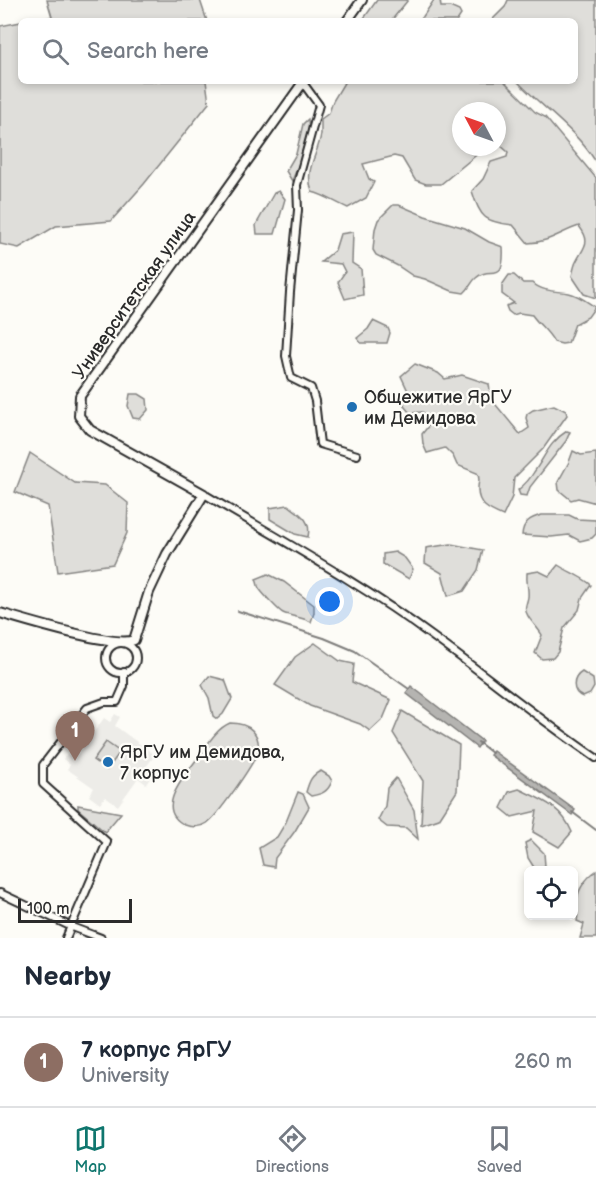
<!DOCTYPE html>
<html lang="en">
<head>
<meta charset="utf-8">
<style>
  body { margin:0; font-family:"Balsamiq Sans",sans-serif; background:#f6f6f7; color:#1f2937 }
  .controls { position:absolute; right:18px; bottom:18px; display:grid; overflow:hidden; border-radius:9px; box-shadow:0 3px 9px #0003 }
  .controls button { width:54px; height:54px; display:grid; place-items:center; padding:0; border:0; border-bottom:2px solid #e0e1e3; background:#fff; color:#1f2937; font:30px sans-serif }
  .compass { position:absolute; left:452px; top:102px; width:54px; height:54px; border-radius:50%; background:#fff; box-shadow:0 3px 9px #0003; rotate:311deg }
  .scale { position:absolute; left:18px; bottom:15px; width:114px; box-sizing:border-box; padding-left:6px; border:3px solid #2b2b2b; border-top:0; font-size:16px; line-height:21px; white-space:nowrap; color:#2b2b2b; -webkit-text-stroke:4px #fdfcf7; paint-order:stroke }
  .you { position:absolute; left:330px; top:602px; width:21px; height:21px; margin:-15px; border:4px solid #fff; border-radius:50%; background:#1a73e8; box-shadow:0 0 0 9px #1a73e833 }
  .badge { display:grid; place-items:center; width:39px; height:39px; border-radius:50%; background:#0f766e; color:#fff; font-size:20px; font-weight:700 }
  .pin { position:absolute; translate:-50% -50px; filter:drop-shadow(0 2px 3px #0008) }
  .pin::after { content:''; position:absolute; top:32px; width:21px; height:18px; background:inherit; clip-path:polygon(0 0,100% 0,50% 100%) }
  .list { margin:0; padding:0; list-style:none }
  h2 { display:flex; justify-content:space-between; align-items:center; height:78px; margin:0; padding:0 24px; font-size:26px }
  h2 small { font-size:20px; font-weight:400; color:#747a83 }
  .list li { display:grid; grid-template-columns:39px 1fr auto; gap:18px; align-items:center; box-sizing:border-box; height:90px; padding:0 24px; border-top:2px solid #e0e1e3 }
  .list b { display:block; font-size:22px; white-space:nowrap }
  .list p { margin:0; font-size:20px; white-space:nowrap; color:#747a83 }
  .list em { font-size:20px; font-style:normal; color:#747a83 }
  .icon { flex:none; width:33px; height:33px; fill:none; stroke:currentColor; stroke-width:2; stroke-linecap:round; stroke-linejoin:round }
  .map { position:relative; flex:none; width:596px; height:938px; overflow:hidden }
  .search { position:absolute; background:#fff; box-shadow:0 3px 9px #0003; left:18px; right:18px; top:18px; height:66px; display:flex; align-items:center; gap:15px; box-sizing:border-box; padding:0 21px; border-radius:9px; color:#747a83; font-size:22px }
  .sheet { height:168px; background:#fff }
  nav { display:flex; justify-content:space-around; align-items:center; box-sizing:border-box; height:84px; border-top:2px solid #e0e1e3; background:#fff; font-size:16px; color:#747a83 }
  nav a { display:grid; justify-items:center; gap:3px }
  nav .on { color:#0f766e }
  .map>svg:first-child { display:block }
</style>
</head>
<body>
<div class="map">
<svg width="596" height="938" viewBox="0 0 596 938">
  <rect width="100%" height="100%" fill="#fdfcf7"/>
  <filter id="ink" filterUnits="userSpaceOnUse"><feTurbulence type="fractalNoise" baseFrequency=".0167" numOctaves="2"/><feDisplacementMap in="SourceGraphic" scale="12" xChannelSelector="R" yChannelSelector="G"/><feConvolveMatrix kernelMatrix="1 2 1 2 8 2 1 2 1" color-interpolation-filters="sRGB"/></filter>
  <g filter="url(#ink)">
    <polygon fill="#edece8" points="115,714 120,717 115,726 155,755 146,767 154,773 146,784 138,778 118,806 105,797 100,804 89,796 94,788 67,769 70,765 63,759 67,754 75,759 104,718 110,722"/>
    <g fill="#dfdeda" stroke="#858482" stroke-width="1.5">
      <polygon points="47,0 200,0 207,21 27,21 52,17"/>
      <polygon points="377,0 408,0 391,21 362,21"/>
      <polygon points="434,0 440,0 441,7 450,7 459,11 461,15 457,21 420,21"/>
      <path d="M 508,0 L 596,0 L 596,162 C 576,130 543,108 517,81 L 575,81 L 575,21 L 491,21 L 505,7 Z"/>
      <polygon points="21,22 21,81 206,81 209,103 144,184 111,221 56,226 19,248 0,244 0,26"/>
      <path d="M 345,81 L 504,81 L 535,112 L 545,117 L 596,178 L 596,298 L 584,294 L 572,276 C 573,272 574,266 576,262 C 584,246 592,243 579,226 C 561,232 547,243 528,243 L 513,225 C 485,222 480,218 472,191 L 483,179 L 491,162 L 507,157 L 508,152 L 500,145 L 497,145 L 497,111 L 461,111 L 461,147 L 486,147 L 441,184 L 426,184 L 415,180 L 402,158 L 394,156 L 363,164 L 369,179 L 374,182 L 366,198 L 348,208 C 336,203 325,195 312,192 C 304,168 318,156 321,134 C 321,129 321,123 321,119 L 329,113 L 333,101 Z"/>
      <path d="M 308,119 C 311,138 299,163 292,181 L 286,171 L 296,154 L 303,124 Z"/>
      <polygon points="279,191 285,199 275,234 257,234 256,225 274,193"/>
      <path d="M 393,205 L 399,205 L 425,216 L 465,228 L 489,242 L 503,247 C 505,287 490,264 476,278 C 471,282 470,288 464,293 L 452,291 L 425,279 L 413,276 L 398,266 L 376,255 L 373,250 L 375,229 L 378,220 Z"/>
      <polygon points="353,232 352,263 361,269 363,295 345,299 338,282 345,272 341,264 321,262 335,250 340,234"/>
      <path d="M 509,275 L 514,275 L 523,283 L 533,283 C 542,292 558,291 569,293 C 579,295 587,302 595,307 L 588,317 L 575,324 L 568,343 L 562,344 L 554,342 C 548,331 539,325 532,315 L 519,313 L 513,315 L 508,311 L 506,306 L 514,303 L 502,294 L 502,285 Z"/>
      <polygon points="373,321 388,328 390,333 387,343 361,343 357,338 368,329"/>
      <path d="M 415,364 L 438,373 L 445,379 L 462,375 L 489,384 L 491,399 L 520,434 L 529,428 L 526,418 L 527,414 L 533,410 L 554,405 L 566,411 L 567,415 L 543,449 L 514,478 L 512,497 L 503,516 C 489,510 477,505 478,488 C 478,481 481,479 477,473 L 457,465 L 453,456 L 445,448 L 427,453 L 423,444 L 422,434 L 430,424 L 431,417 L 422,412 L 410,413 L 404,406 L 405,395 L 408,391 L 401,376 Z"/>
      <polygon points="130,394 139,394 147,399 148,410 140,419 133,418 128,406"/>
      <path d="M 567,431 L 570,432 L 566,441 L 530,487 L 527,496 L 520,495 L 518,490 C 524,485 530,479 534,472 C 545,457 549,442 567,431 Z"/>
      <polygon points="573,451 581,455 596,453 596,503 578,498 571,500 559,490 558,482 569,462"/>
      <polygon points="30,453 75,483 105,485 128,503 127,533 113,564 58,572 48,506 15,492"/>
      <path d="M 288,505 C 300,514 312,520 308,537 L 295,534 L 270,519 L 270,508 Z"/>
      <path d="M 542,515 L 569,515 L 577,519 L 596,520 L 596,534 L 592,538 L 580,541 L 569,535 L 551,537 L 522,535 C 523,522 530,518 542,515 Z"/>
      <polygon points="451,544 483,550 478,570 464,591 448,596 442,573 425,563 426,548"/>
      <polygon points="395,552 405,558 413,569 409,579 383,564 383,554"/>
      <path d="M 558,565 C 567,571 586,579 591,585 L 582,598 L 579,610 L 564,628 L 558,652 L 553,658 L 542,659 L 535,653 L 542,635 C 538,628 532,623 528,616 C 523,608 527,604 528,597 C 529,589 526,583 527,573 L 539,571 L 549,576 Z"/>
      <path d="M 268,574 L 284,582 L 314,605 L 314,613 L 311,622 C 302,617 292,617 283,613 C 280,612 260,591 259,588 C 258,588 257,580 256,579 Z"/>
      <polygon points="315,643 340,661 354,664 352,682 391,700 383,719 370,731 360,724 310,706 275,685 295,657"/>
      <path d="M 582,672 L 593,679 L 594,687 L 590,694 L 583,697 C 571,692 572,678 582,672 Z"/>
      <polygon points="209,676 225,680 232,699 223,714 217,719 213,716 209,698 202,685"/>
      <polygon points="402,711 459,745 457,791 439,819 421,825 423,781 393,733"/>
      <path d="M 230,723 C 249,723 261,733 258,752 C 252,766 218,816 207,823 C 201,827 192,828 185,825 C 152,809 187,774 199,756 C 208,744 216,729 230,723 Z"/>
      <polygon points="106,742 120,752 107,770 93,760"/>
      <path d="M 321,771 L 329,776 L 332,781 C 328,792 322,794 311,796 L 306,792 C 309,782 311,775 321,771 Z"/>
      <polygon points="396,778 414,810 418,839 406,828 387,827 378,820 385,806 387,788"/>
      <path d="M 519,789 C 542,800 561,806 572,832 L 559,847 L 533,832 L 537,811 L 512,817 L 501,808 L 509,792 Z"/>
      <polygon points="298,792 303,794 309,807 295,831 275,858 274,867 263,865 259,848 277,837 286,822"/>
      <polygon points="78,805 121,813 105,832 78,809"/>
      <polygon points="531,840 544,853 545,866 535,869 528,858 525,843"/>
      <path d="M 596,871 L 596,938 L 580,938 L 584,924 L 577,921 C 579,914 576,908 577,900 C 578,889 587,877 596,871 Z"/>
    </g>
    <g fill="#b5b4b1" stroke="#7e7d7b" stroke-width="1.5">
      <polygon points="411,686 482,741 477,748 406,693"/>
      <polygon points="493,751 575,810 572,815 490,755"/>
    </g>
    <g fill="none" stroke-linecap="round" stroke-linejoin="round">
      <g stroke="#7e7d7b" stroke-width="2">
        <polyline points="238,611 324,638 355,651 409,689"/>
        <polyline points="478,742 492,753"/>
        <polyline points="572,812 596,830"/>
      </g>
      <g stroke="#2b2b2b" stroke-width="10">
        <g id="minor">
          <polyline points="303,83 319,105 297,185 298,210 290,292 286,356 291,378 311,388 315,401 320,444 357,455"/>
          <path d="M 204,494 C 281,540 360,583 432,636 C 487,676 540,720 596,758"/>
          <circle cx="121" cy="658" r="15"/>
          <polyline points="0,893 72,927 101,938"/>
          <polyline points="66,938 107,842 43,784 43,765 87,708 104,702 117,702 124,686 124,672"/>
        </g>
      </g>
      <g stroke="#2b2b2b" stroke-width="12">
        <g id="tertiary">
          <polyline points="347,21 362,0"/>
          <path d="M 0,613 C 24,620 115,648 134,640 L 149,592 L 167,554 L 204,494 L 90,430 L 79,416 L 80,396 L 304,81"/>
        </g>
      </g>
      <use href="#minor" stroke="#fdfcf7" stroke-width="6"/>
      <use href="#tertiary" stroke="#fdfcf7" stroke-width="8"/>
    </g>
  </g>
  <g fill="#1f6fb2" stroke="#fdfcf7" stroke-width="2">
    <circle cx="352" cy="407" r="6"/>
    <circle cx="108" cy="762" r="6"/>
  </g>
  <g text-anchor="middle" stroke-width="4.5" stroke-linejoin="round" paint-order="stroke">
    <g font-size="18" fill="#2b2b2b" stroke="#fdfcf7">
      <text transform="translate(134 295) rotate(-55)" y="6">Университетская улица</text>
    </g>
    <g font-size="18" fill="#2b2b2b" stroke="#fdfcf7" text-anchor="start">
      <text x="364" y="403">Общежитие ЯрГУ<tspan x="364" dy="21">им Демидова</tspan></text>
      <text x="120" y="758">ЯрГУ им Демидова,<tspan x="120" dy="21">7 корпус</tspan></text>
    </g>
  </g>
</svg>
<div class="controls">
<button><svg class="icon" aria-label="locate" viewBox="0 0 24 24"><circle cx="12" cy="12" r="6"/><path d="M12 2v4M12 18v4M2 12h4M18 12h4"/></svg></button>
</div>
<svg class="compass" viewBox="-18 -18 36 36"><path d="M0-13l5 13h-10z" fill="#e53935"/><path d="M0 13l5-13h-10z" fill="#747a83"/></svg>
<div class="scale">100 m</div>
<div class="you"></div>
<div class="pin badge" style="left:75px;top:761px;background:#8d6e63">1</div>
<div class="search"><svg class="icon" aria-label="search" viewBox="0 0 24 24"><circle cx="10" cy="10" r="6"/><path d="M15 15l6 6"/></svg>Search here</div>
</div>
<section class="sheet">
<h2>Nearby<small></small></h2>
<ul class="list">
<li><span class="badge" style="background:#8d6e63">1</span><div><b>7 корпус ЯрГУ</b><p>University</p></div><em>260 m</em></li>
</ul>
</section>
<nav>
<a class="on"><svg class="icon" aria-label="map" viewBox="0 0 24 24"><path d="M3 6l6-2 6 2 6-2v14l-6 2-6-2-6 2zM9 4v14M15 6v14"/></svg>Map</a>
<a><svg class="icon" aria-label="directions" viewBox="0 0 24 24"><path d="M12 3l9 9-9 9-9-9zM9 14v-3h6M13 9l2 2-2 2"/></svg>Directions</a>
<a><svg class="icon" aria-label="saved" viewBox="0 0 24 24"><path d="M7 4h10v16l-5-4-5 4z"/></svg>Saved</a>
</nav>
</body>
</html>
